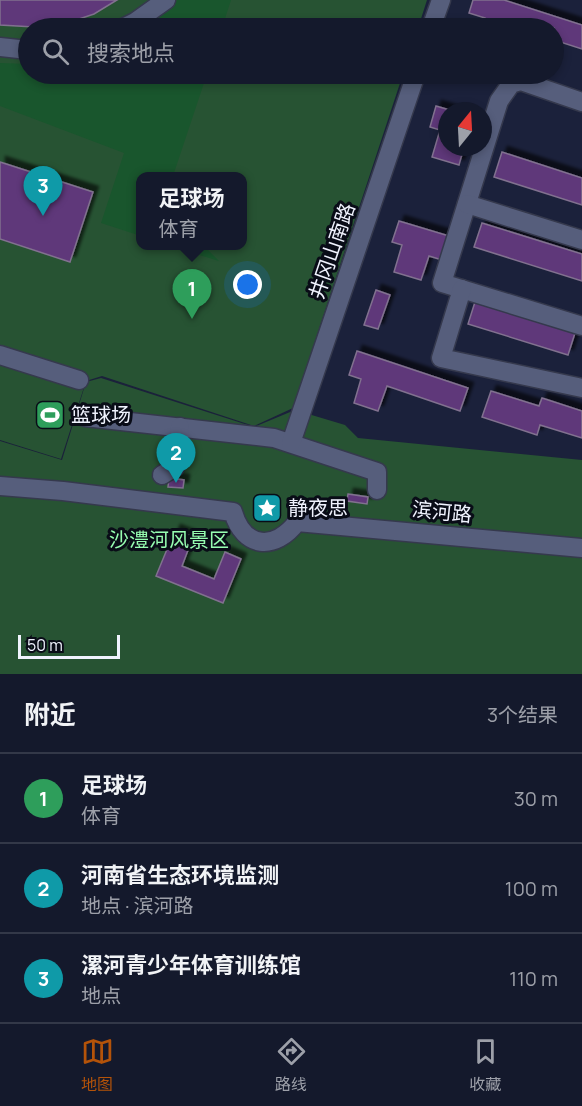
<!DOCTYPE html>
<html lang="zh">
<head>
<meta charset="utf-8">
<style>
  body { margin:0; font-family:Manrope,"Noto Sans SC",sans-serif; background:#212638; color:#f1f3f6 }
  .compass { position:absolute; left:438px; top:102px; width:54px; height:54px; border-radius:50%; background:#14192c; box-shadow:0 3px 9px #0003; rotate:18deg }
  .scale { position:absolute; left:18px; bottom:15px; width:102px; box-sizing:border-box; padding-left:6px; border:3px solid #f0f3fe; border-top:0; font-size:16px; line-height:21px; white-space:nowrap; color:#f0f3fe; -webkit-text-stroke:4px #090c17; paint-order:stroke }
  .you { position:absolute; left:248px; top:285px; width:21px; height:21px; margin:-15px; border:4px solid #fff; border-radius:50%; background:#1a73e8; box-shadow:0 0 0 9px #1a73e833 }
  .badge { display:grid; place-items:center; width:39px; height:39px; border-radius:50%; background:#b45309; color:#fff; font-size:20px; font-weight:700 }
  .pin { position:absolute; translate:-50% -50px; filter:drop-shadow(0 2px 3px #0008) }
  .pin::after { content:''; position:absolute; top:32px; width:21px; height:18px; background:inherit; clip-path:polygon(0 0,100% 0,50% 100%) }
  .popup { position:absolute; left:136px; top:172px; width:111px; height:78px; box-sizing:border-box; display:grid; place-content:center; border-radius:12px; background:#14192c; filter:drop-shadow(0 2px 4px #0005); font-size:20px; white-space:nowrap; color:#9da0a9 }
  .popup b { font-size:22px; color:#f1f3f6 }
  .popup::after { content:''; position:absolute; left:50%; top:100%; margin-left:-12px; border:12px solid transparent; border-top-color:#14192c }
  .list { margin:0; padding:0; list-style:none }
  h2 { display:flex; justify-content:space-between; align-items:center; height:78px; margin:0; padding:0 24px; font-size:26px }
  h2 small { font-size:20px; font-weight:400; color:#9da0a9 }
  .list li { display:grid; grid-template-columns:39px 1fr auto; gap:18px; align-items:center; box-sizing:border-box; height:90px; padding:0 24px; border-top:2px solid #333848 }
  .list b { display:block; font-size:22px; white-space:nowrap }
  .list p { margin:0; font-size:20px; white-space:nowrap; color:#9da0a9 }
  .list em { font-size:20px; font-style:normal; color:#9da0a9 }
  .icon { flex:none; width:33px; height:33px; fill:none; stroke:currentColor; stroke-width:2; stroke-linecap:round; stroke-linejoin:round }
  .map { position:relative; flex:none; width:582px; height:674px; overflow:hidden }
  .search { position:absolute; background:#14192c; box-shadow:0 3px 9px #0003; left:18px; right:18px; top:18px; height:66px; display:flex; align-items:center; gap:15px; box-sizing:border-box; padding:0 21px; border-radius:33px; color:#9da0a9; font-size:22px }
  .sheet { height:348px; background:#14192c }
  nav { display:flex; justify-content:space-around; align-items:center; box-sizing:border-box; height:84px; border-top:2px solid #333848; background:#14192c; font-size:16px; color:#9da0a9 }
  nav a { display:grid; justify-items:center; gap:3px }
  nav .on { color:#b45309 }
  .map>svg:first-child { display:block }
</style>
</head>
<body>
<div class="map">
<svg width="582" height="674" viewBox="0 0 582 674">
  <defs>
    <filter id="shadow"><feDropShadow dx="5.5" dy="-5.5" stdDeviation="1.5" flood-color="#0009"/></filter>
  </defs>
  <rect width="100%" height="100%" fill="#1b213b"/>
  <g fill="#275333" fill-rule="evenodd">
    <path d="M 0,0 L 427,0 L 418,28 L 28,28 L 28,74 L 403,74 L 293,408 L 254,426 L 102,376 L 86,381 L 61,459 L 0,440 ZM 141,176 L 243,176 L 243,246 L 141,246 Z"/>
    <polygon points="101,378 254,427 295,410 345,425 358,438 582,460 582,674 0,674 0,441 62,460 86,382"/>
  </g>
  <g fill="#19562d">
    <polygon points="177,0 231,0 222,28 141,28 150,24"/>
    <polygon points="0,63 28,64 28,74 207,74 173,176 141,176 141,236 101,223 124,153 0,106"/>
    <polygon points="170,246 204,246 219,261"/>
  </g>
  <g fill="#5f377a" stroke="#81718f" stroke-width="1.5" filter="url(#shadow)">
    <polygon points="0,0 117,0 94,14 52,28 0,25"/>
    <polygon points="473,0 504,0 582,25 582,49 554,40 554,28 519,28 503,23 501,28 481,28 485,18 469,13"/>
    <polygon points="436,106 453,111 447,111 447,147 464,147 459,165 432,157 440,130 430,127"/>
    <polygon points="502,152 582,178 582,205 494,177"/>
    <polygon points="0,162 93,192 70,262 0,239"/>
    <polygon points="399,221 449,236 442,260 429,256 421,280 394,272 402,245 392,242"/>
    <polygon points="482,223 582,254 582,281 474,247"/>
    <polygon points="376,290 390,295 378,329 364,325"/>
    <polygon points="475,302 575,333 568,355 468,324"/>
    <polygon points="357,351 468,388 460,411 387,386 378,411 354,403 361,379 349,375"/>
    <polygon points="491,391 539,406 542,398 582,411 582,438 540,425 537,435 482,417"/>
    <polygon points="169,478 184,480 183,488 168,487"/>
    <polygon points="348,494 368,497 367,504 347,501"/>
    <polygon points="175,530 193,537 182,566 214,579 225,552 241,559 223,603 156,576"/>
  </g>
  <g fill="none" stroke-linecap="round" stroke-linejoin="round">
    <g stroke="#35394d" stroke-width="21">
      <g id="minor">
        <polyline points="123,28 135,22 166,0"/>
        <polyline points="431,28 441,0"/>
        <polyline points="0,47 28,50"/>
        <polyline points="582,102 521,81 511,84 499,101 442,283 582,326"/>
        <polyline points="467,204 582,240"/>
        <polyline points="462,289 441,358 582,388"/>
        <polyline points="0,355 79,380"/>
        <polyline points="85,417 274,438 377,472 377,490"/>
        <polyline points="291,443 416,74"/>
        <polyline points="162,475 175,467 180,427"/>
        <path d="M 0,486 L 63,491 L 233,512 C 244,549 275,551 297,522 L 582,548"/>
      </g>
    </g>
    <use href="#minor" stroke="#565e7c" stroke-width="18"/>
  </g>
  <defs>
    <g id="stadium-square" transform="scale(1.5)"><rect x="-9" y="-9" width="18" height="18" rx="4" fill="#2e9e5b" stroke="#090c17"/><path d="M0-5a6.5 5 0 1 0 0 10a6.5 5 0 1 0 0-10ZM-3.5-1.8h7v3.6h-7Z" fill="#fff"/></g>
    <g id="sight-square" transform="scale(1.5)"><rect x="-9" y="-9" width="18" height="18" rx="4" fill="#0f9aa8" stroke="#090c17"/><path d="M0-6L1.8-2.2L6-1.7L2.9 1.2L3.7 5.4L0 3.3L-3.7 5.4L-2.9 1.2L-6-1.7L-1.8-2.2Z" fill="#fff"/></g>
  </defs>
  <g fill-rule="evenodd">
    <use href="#stadium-square" x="50" y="415"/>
    <use href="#sight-square" x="267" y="508"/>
  </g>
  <g text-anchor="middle" stroke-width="6" stroke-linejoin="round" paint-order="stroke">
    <g font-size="20" fill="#f0f3fe" stroke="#090c17">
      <text transform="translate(332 251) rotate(-71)" y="7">井冈山南路</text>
      <text transform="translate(442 512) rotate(6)" y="7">滨河路</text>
    </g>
    <g font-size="20" fill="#f0f3fe" stroke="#090c17" text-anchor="start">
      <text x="71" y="422">篮球场</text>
      <text x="288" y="515">静夜思</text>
    </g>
    <g font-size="20" fill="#97feb1" stroke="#090c17">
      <text x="169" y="547">沙澧河风景区</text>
    </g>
  </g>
</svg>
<svg class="compass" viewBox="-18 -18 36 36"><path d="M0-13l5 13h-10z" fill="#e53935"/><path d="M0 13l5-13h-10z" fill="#9da0a9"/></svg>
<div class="scale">50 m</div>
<div class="you"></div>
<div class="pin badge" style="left:192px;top:319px;background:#2e9e5b">1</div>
<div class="popup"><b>足球场</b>体育</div>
<div class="pin badge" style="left:176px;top:483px;background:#0f9aa8">2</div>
<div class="pin badge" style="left:43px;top:216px;background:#0f9aa8">3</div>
<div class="search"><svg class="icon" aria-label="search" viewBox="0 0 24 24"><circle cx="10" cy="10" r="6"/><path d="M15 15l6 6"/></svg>搜索地点</div>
</div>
<section class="sheet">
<h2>附近<small>3个结果</small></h2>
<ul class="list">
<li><span class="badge" style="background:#2e9e5b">1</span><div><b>足球场</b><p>体育</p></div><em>30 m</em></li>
<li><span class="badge" style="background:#0f9aa8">2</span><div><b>河南省生态环境监测</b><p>地点 · 滨河路</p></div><em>100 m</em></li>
<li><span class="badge" style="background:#0f9aa8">3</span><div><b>漯河青少年体育训练馆</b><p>地点</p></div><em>110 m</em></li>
</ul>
</section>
<nav>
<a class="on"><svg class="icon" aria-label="map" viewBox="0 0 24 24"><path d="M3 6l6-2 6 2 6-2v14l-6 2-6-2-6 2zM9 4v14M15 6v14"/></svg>地图</a>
<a><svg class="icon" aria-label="directions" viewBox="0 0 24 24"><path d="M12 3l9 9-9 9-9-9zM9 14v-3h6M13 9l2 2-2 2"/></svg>路线</a>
<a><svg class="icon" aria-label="saved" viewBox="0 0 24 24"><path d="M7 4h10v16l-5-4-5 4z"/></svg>收藏</a>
</nav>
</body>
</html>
